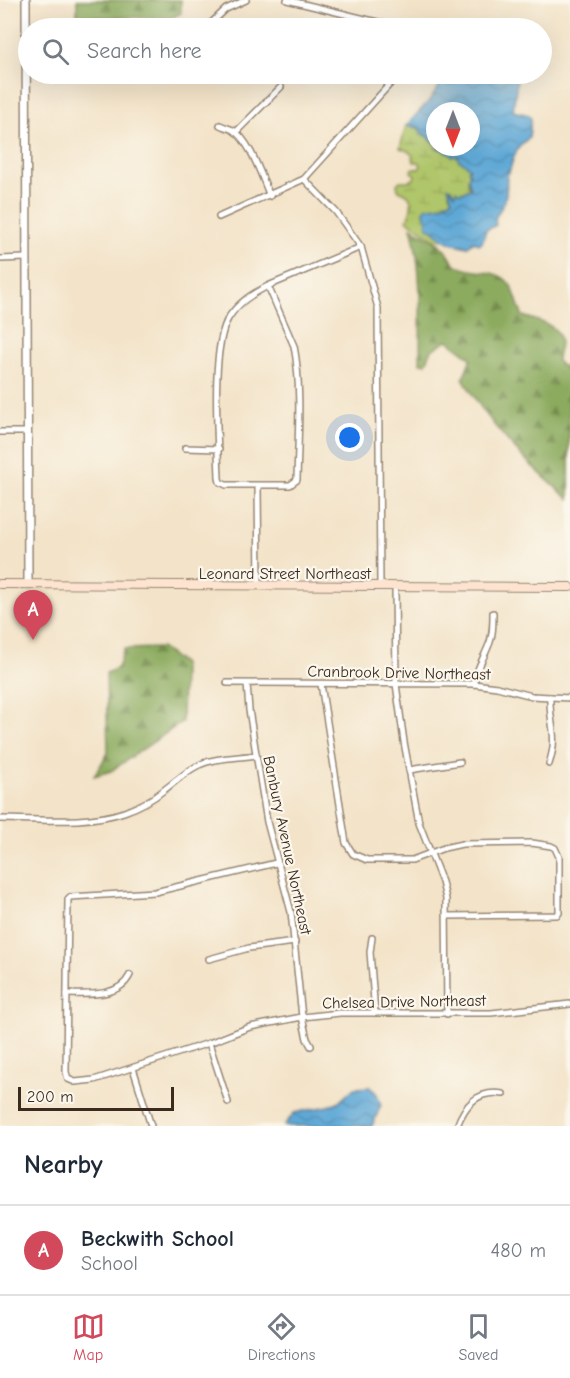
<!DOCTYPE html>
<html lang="en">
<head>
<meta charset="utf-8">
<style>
  body { margin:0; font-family:"Comic Neue",sans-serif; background:#f6f6f7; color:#1f2937 }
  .compass { position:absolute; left:426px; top:102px; width:54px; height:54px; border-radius:50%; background:#fff; box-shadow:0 6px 24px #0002; rotate:180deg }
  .scale { position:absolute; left:18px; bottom:15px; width:156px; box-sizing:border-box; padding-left:6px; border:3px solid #3b2a1e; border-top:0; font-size:16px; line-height:21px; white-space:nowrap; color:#3b2a1e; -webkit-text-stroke:4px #fbf7ec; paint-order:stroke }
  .you { position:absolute; left:350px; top:438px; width:21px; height:21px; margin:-15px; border:4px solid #fff; border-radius:50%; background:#1a73e8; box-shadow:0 0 0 9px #1a73e833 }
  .badge { display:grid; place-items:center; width:39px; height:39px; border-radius:50%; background:#d1495b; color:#fff; font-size:20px; font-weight:700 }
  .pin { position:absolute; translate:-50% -50px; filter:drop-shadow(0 2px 3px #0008) }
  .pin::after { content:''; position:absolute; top:32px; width:21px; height:18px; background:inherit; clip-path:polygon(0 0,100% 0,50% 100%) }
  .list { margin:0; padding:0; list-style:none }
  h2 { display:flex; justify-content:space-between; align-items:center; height:78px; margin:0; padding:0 24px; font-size:26px }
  h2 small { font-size:20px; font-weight:400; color:#747a83 }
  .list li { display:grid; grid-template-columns:39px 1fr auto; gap:18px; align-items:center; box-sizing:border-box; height:90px; padding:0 24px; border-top:2px solid #e0e1e3 }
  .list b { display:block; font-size:22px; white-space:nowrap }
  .list p { margin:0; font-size:20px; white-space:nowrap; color:#747a83 }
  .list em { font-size:20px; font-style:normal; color:#747a83 }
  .icon { flex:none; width:33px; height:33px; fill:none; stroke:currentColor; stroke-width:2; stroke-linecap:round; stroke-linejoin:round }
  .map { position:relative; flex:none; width:570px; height:1126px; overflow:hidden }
  .search { position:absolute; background:#fff; box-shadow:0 6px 24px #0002; left:18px; right:18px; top:18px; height:66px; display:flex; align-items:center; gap:15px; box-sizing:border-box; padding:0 21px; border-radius:33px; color:#747a83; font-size:22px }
  .sheet { height:168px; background:#fff }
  nav { display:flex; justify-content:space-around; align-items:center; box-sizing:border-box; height:84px; border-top:2px solid #e0e1e3; background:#fff; font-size:16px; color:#747a83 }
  nav a { display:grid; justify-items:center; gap:3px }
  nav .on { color:#d1495b }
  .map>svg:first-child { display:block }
</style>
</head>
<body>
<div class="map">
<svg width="570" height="1126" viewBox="0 0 570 1126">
  <defs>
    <pattern id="forest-firs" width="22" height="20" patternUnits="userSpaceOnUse" patternTransform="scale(1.5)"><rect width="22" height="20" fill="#8cab5f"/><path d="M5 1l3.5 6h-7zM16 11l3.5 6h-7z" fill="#748b4e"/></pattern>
    <pattern id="wetland-marsh" width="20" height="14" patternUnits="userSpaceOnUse" patternTransform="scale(1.5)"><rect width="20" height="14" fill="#b0c66b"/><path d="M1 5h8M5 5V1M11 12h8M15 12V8" fill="none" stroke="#98aa5c"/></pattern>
    <pattern id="water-waves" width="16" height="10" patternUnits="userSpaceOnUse" patternTransform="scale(1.5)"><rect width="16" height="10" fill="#5ea8d6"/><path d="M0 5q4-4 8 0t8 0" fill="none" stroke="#4f89ad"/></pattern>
  </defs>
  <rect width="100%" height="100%" fill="#fbf7ec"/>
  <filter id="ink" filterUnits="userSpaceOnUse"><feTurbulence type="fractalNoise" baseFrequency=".0167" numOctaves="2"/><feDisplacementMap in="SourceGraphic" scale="12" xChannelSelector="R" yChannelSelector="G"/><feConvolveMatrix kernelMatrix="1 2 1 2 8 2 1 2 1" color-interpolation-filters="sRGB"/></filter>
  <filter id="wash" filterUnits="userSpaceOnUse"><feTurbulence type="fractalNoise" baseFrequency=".008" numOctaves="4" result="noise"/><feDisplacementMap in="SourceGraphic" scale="24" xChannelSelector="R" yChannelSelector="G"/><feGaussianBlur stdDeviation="1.35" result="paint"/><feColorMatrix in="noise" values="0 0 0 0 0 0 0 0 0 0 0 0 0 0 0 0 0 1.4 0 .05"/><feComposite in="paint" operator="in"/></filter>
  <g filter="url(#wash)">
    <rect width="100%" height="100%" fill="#f3e3c8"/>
    <g fill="url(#forest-firs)" stroke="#646a3e" stroke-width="1.5">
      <polygon points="77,0 181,0 181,13 172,18 77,17"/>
      <path d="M 411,227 C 421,234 434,239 443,247 C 449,252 450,261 457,265 C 473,276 499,266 511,286 C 516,294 518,307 523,316 C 535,321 561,324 560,342 C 560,348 557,354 557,361 L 563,367 L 569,364 L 569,499 C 528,464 488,426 463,378 L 471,358 L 447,340 L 432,350 L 426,363 L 420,363 C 420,318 423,272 411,227 Z"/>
      <polygon points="161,648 183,664 182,722 111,771 94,776 108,753 106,673 118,668 124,649"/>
    </g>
    <path fill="url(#wetland-marsh)" stroke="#767844" stroke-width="1.5" d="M 406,126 L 419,128 L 422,134 L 427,136 L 435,144 L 435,147 L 457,156 L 470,168 L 468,184 L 471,189 L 455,194 L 451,188 L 449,193 L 452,200 L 443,205 L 425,208 L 424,211 L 428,226 L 440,234 L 443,239 L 436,240 L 407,220 C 413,206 415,194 398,190 L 397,184 L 400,181 L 408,181 L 414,179 L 415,175 L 411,172 L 413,168 L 419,169 L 421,165 L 419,162 L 414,162 C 413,153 409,151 400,148 Z"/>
    <g fill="url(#water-waves)" stroke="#4c697a" stroke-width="1.5">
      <path d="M 448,74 L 511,74 L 517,80 L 513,111 L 529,115 L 531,119 L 529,138 C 516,146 513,159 509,173 L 507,173 C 506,183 508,192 504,202 C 501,211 493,215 496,225 L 486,230 L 482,243 L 479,244 L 474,241 L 467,247 C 459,245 450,244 443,239 C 435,233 437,231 427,227 L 427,222 C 426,216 422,214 425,208 L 443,205 L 445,202 L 447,203 L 452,200 L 448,187 L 451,188 L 455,194 L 456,190 L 460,193 L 471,189 L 468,178 L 470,174 L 468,170 L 470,168 L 461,161 L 459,161 L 457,156 L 452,156 L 450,153 L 436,147 L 471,147 L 471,111 L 435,111 L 435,144 L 427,136 L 422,134 L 419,128 L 406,126 L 429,101 Z"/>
      <polygon points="370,1087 377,1094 381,1105 372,1126 284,1126 294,1113 328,1106 340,1101 354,1088"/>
    </g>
  </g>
  <g filter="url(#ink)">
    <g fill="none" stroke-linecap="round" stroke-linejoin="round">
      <g stroke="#978673" stroke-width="8">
        <g id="minor">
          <polyline points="287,0 402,28"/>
          <polyline points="206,28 226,9 246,0"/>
          <path d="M 220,125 C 224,127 229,128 233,130 C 250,140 262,178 270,196"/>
          <polyline points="236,132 281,87"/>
          <polyline points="304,179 336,212 361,247 378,308 380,586"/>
          <polyline points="219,217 304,179 399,74"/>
          <polyline points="0,259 26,258"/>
          <path d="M 268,286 L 294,346 C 302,387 298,438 297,480 L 290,485 L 226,485 L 220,482 L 219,478 C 218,440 210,347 229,317 C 239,302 252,294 268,286 L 361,247"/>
          <polyline points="0,432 26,432"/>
          <polyline points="185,448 219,449"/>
          <polyline points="258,486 259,586"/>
          <polyline points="395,586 396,684 404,742 419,823 442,882 446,899 447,1014"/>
          <polyline points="227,683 474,684 497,687 532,696 570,698"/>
          <polyline points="247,684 249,710 267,822 291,912 302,1017 307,1039 311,1046"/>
          <polyline points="321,684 346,843 353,854 367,860 412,860 444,848 462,844 532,843 551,846 555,848 559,857 559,913 557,915 447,916"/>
          <path d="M 474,684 C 477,667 482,662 488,647 C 493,637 493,624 493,613"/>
          <path d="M 549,764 C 559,734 549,725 550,697"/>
          <polyline points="409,770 460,762"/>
          <path d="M 0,819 C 40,819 85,825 124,812 C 138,807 152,800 164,790 C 175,782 185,772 197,766 C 215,757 236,758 256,755"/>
          <polyline points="276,863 155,892 70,897 68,899 66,1072 68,1079 75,1082 94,1080 209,1043 250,1027 302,1017 340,1013 491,1013 570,1004"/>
          <polyline points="372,938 370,952 375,1013"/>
          <polyline points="209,959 249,948 295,942"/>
          <path d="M 67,994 C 88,994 119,998 130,975"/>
          <polyline points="209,1043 228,1102"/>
          <polyline points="133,1068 151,1126"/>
          <path d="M 457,1126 C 465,1104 478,1090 503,1094"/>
        </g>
      </g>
      <g stroke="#978673" stroke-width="10">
        <polyline id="tertiary" points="26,0 28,584"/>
      </g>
      <g stroke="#978673" stroke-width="10">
        <polyline id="secondary" points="0,584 570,587"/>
      </g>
      <use href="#minor" stroke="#fff" stroke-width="5"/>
      <use href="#tertiary" stroke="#fff" stroke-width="7"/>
      <use href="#secondary" stroke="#fde4d1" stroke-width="8"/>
    </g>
  </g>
  <g text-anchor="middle" stroke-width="4.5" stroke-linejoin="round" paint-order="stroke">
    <g font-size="16" fill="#3b2a1e" stroke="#fbf7ec">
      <text x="285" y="579">Leonard Street Northeast</text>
      <text transform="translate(399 672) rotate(1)" y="6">Cranbrook Drive Northeast</text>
      <text transform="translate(288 845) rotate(78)" y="6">Banbury Avenue Northeast</text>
      <text transform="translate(404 1001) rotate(-1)" y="6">Chelsea Drive Northeast</text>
    </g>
  </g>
</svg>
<svg class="compass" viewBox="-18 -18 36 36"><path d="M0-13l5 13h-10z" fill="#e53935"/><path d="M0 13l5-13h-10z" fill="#747a83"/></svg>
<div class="scale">200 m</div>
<div class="you"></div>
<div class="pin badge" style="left:33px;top:640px">A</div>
<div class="search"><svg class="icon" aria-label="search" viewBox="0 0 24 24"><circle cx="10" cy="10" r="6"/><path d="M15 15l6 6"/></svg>Search here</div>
</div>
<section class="sheet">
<h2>Nearby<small></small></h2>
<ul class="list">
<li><span class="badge">A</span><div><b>Beckwith School</b><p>School</p></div><em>480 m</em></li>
</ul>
</section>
<nav>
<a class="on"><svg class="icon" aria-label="map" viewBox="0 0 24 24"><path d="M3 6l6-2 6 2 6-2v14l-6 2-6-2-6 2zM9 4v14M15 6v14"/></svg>Map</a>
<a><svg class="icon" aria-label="directions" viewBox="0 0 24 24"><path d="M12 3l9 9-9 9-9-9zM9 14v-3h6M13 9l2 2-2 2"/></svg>Directions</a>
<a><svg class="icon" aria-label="saved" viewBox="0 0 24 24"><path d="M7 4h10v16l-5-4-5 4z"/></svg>Saved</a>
</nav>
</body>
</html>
